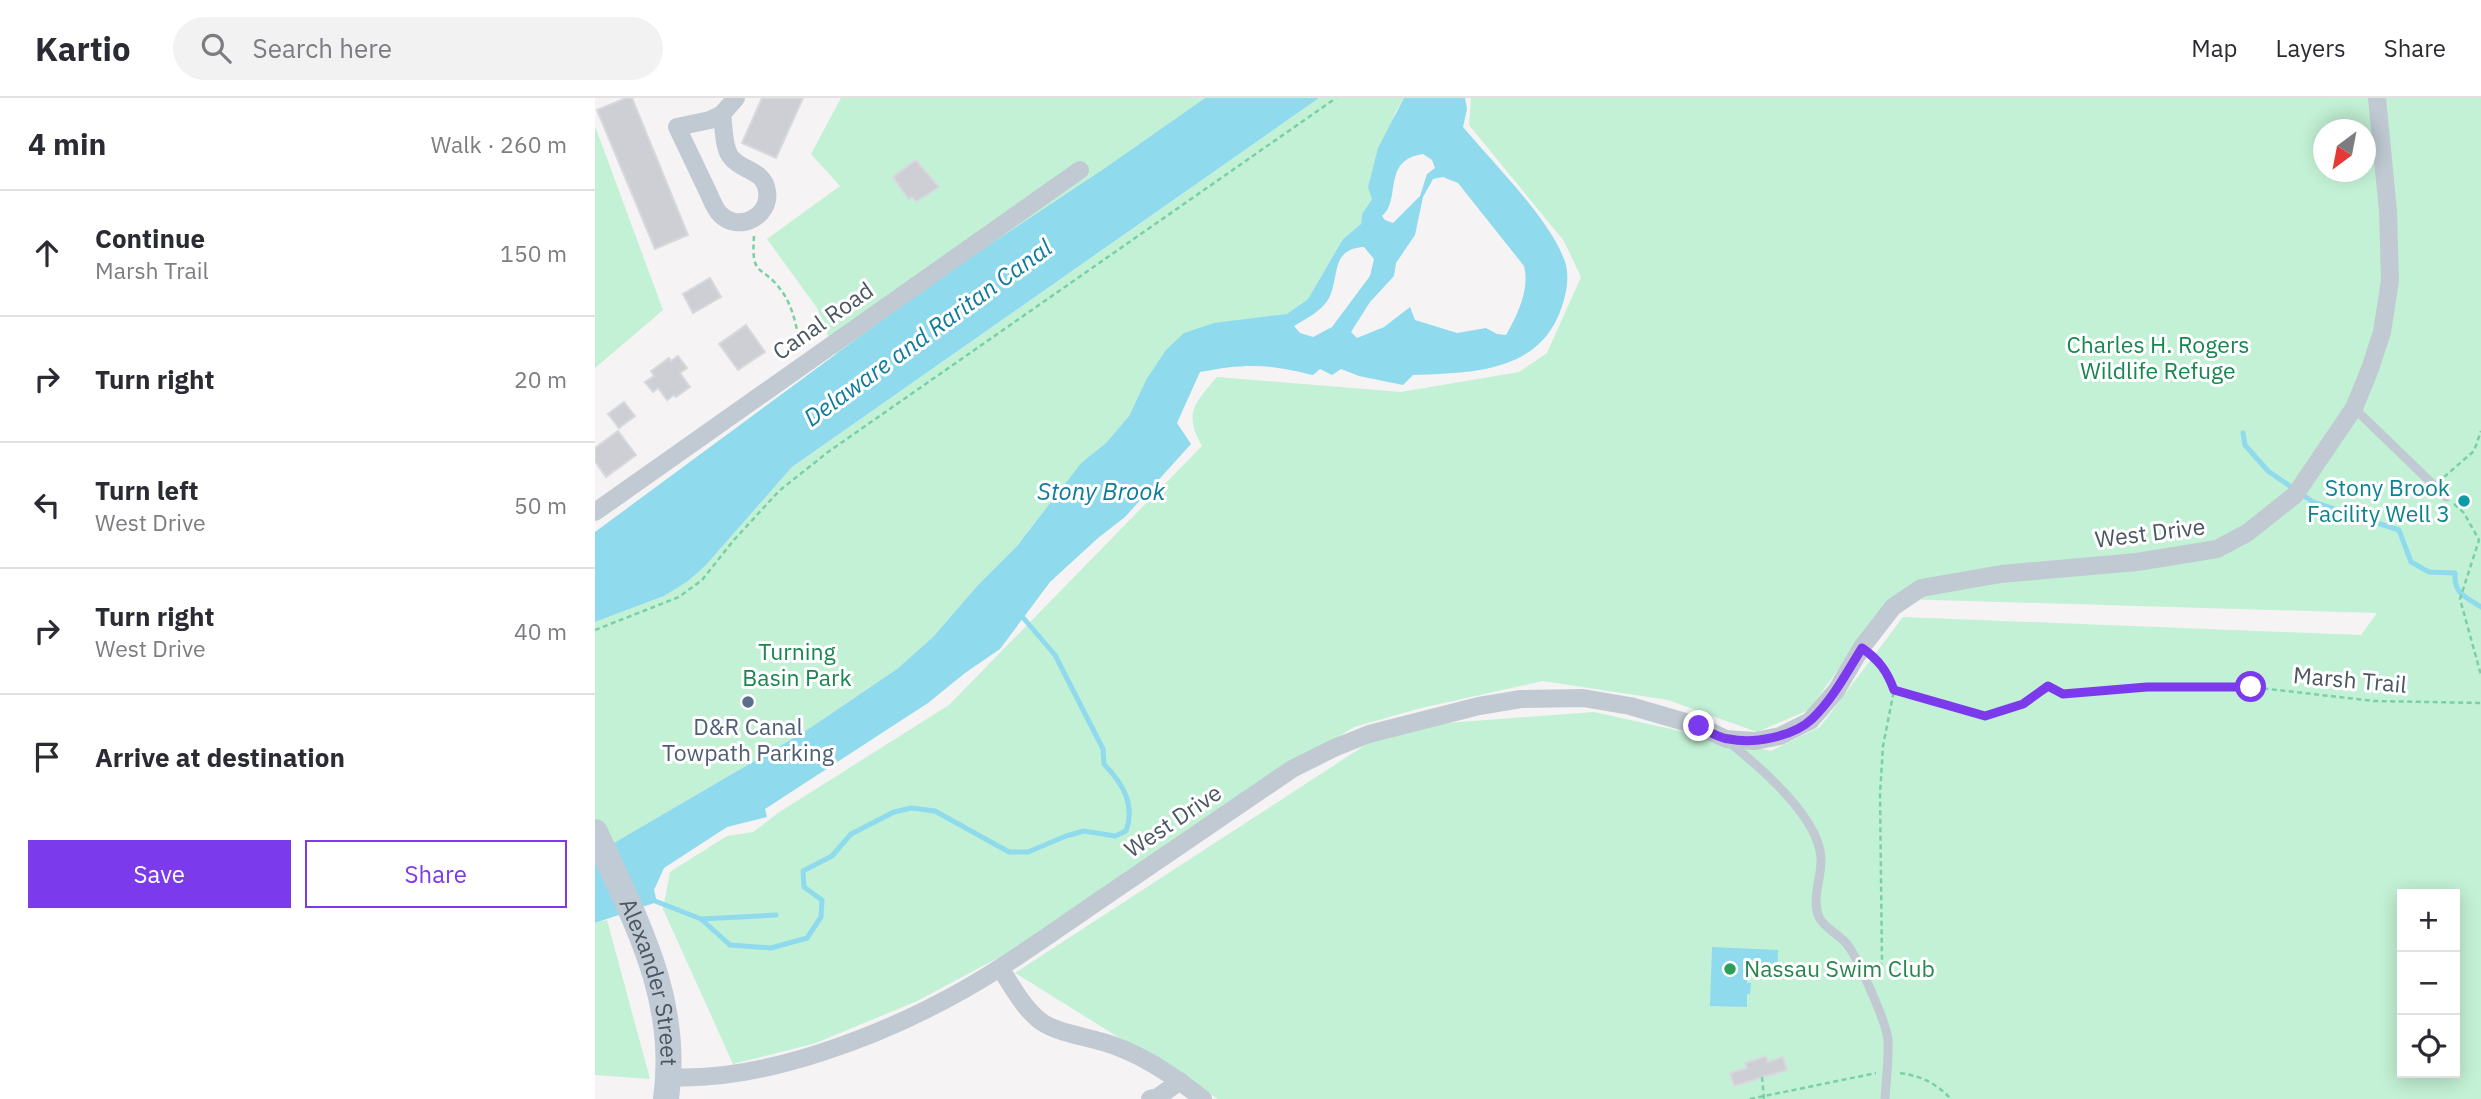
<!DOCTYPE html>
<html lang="en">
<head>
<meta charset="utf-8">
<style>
  body { margin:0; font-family:"IBM Plex Sans",sans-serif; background:#f2f2f3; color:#2b2b33 }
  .controls { position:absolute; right:21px; bottom:21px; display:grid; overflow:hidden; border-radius:0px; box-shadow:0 4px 18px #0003 }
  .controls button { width:63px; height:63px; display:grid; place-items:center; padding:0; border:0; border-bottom:2px solid #e1e1e2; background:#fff; color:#2b2b33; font:35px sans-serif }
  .compass { position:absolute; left:1718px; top:21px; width:63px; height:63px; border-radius:50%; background:#fff; box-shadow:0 4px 18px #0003; rotate:212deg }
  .stop { position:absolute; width:21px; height:21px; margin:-16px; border:5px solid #7c3aed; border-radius:50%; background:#fff }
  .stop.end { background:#7c3aed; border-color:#fff; box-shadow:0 2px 7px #0008 }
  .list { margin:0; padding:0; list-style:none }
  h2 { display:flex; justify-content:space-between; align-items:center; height:91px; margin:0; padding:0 28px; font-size:30px }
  h2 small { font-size:23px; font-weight:400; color:#7c7c81 }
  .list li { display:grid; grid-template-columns:46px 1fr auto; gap:21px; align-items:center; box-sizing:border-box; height:126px; padding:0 28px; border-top:2px solid #e1e1e2 }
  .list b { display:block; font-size:26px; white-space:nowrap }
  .list p { margin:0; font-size:23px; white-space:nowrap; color:#7c7c81 }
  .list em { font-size:23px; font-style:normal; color:#7c7c81 }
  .actions { display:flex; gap:14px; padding:21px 28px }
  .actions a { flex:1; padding:16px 0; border:2px solid #7c3aed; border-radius:0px; text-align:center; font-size:24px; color:#7c3aed }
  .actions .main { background:#7c3aed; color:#fff }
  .icon { flex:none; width:38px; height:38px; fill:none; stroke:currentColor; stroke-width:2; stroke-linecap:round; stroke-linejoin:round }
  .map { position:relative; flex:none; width:1886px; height:1001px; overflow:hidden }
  header { display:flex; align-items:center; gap:42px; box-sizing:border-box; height:98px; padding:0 35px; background:#fff; border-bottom:2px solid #e1e1e2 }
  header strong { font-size:33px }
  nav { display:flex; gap:38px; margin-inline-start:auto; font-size:24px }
  .search { width:490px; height:63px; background:#f2f2f3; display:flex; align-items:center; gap:18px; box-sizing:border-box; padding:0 24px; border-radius:38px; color:#7c7c81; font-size:26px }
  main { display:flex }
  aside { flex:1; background:#fff }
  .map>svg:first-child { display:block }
</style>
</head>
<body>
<header>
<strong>Kartio</strong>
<div class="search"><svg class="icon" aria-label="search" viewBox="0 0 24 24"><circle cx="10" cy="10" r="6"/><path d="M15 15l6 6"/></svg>Search here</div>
<nav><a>Map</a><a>Layers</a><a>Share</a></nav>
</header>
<main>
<aside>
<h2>4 min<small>Walk · 260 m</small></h2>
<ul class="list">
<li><svg class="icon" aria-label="ahead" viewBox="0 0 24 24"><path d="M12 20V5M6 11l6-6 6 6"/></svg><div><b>Continue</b><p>Marsh Trail</p></div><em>150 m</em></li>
<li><svg class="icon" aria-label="right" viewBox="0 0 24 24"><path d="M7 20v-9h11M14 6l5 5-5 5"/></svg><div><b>Turn right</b></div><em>20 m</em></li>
<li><svg class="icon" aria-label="left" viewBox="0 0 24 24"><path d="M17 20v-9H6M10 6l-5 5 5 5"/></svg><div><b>Turn left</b><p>West Drive</p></div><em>50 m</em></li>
<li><svg class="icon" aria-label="right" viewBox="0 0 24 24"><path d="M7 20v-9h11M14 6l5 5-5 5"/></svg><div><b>Turn right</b><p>West Drive</p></div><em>40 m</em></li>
<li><svg class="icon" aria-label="arrive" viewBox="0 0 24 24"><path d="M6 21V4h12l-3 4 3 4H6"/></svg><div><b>Arrive at destination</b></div></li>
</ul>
<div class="actions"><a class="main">Save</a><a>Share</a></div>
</aside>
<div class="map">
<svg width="1886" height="1001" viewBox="0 0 1886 1001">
  <rect width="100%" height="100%" fill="#f5f3f3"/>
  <g fill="#c3f1d5" fill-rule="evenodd">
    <polygon points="246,0 610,0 510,70 344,180 241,257 222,210 172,141 245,88 216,56"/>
    <polygon points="724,0 809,0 800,15 777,101 767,116 766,126 748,141 713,201 692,216 659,222 551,282 534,318 511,345 486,365 422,448 383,487 338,539 302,571 209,634 0,756 0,524 69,498 111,467 197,369"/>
    <path d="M 876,0 L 1886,0 L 1886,1001 L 623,1001 L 420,875 L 798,629 L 999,614 L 1176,653 L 1225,629 L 1308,519 L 1766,537 L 1782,515 L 1305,501 L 1267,538 L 1214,612 L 1162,634 L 1073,602 L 948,583 L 826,610 L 759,629 L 611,721 L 416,853 L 322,903 L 221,945 L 138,966 L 68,811 L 75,774 L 132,738 L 158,734 L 183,715 L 354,607 L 607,348 C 588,315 600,305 622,279 L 806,294 L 924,274 L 952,255 L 986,179 L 969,143 L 874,27 ZM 1728,32 L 1770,32 L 1770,74 L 1728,74 ZM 1807,796 L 1860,796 L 1860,975 L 1807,975 Z"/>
    <polygon points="0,28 68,212 0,270"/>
    <polygon points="12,822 55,981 0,977 0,825"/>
  </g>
  <g fill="#90daee" fill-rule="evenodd">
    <polygon points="610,0 724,0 197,369 111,467 93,483 69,498 0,524 0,434 344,180 510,70"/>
    <path d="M 809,0 L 870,0 L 872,11 L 868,29 C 899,66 952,118 969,161 C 975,175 972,194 967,208 C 946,275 876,275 818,277 L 808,287 L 764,278 L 746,271 L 737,277 L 725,271 L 718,277 C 673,266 651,265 605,274 L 582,325 L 596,346 L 530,419 L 503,440 L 455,484 L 405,551 L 370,575 L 333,605 L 170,711 L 172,719 L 132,729 L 69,770 L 59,792 L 62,804 L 0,825 L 0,756 L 209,634 L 302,571 L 338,539 L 383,487 L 422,448 L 486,365 L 511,345 L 534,318 L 551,282 L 571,252 L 589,235 L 619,225 L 692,216 L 713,201 L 748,141 L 766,126 L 767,116 L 777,101 L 773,89 L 783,50 ZM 828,56 L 837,62 L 840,70 L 832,76 L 825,98 L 798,125 L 790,122 L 787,118 C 807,102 786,62 828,56 ZM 848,79 L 863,85 L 929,168 C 935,191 923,216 911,237 L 902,236 L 891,230 L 862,235 L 820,222 L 815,209 L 789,229 L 762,240 L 756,234 L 775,204 L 799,178 L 801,165 L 820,137 L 828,99 L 838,81 ZM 769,149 L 779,161 L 775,178 L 737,229 L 718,239 L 705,235 L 699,228 C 711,221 728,212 734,200 C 745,178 735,151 769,149 Z"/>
    <polygon points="1117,849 1183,852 1182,882 1162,881 1163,862 1153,862 1152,885 1156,885 1155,896 1152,896 1152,909 1115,908"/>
  </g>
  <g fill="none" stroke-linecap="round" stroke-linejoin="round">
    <g stroke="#90daee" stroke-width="5">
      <path d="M 1648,335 L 1650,347 L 1673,373 L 1718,404 L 1804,432 L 1816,464 L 1834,474 L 1860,475 C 1859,497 1870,498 1886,509"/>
      <path d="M 55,801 L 106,821 L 135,847 L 176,850 L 212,840 L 226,819 L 227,802 L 209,789 L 208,773 L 237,758 L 256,736 L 299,714 L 316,710 L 340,713 L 414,754 L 433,754 L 471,738 L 489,733 L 520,738 L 531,733 C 541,706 527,685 509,666 L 508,651 L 460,557 L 425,516"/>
      <polyline points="106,821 181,817"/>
    </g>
  </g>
  <g fill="#cdcfd5" stroke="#d7d9de" stroke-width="2">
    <polygon points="31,0 37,0 93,137 60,151 2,12"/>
    <polygon points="167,0 208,0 181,60 147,45"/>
    <polygon points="321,62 344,89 321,104 317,99 314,102 298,79"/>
    <polygon points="115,180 126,199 98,215 88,196"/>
    <polygon points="151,227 170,254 143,272 124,246"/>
    <polygon points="83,258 92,270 85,275 95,289 81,299 79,297 72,302 63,290 58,294 50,284 59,278 56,273 74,260 76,263"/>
    <polygon points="29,304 40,318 24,330 13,316"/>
    <polygon points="23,333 41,357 11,379 0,363 0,350"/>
    <polygon points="1171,958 1173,964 1188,959 1192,972 1139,988 1135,975 1152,970 1150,965"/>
  </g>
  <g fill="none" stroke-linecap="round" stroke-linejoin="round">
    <g stroke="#7ad0a6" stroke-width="2.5" stroke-dasharray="5 3.5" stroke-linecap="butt">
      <path d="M 159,138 C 156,181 166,165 186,192 C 198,208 202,230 205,249"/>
      <polyline points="1849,379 1879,353 1886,333"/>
      <polyline points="1859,406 1869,415 1884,442 1865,501 1886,577"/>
      <polyline points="0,532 84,499 107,482 138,443 184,393 233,354 741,0"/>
      <polyline points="1279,558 1292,573 1299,592 1288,648 1285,696 1287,865 1282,876"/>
      <polyline points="1299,592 1390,617 1428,606 1453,588 1468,596 1552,589 1656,589 1779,603 1886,605"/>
      <path d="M 1305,975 C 1326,978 1341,985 1356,1001"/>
      <polyline points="1167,979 1169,1001"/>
      <polyline points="1155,1001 1281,975"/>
    </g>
    <g stroke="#c1cad2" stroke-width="9">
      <polyline points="1759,310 1851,399"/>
      <path d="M 1135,645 C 1165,669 1224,719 1226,760 C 1227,779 1216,801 1224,819 C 1230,832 1247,837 1254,849 C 1264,863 1292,926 1293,942 C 1294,961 1291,982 1290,1001"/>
    </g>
    <g stroke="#c1cad2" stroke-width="18">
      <path d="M 127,16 C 129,29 128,47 135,58 C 145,73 169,71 172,93 C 176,119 143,135 125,116 C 119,110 116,100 112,92 C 102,71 92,50 82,29 L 115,22 Z"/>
      <polyline points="127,16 141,0"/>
      <polyline points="0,414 485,72"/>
      <path d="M 405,870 C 417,888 427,908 444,922 C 461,936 498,939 520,948 C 553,960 581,980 608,1001"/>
      <path d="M 72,979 C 167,985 289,937 370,891 C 418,864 462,831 508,800 C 571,757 634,714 697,671 L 739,650 L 774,636 L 884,608 L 926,601 L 988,600 L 1035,608 L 1104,628 L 1131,641 L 1160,643 L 1185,638 L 1215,623 L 1241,593 L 1267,549 L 1298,509 L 1326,490 L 1406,476 L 1542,464 L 1622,451 L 1652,435 L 1700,397 L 1759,310 L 1775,271 L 1787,234 L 1795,183 L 1793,113 L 1782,0"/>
      <polyline points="555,1001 563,999 585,983"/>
    </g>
    <path stroke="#c1cbd6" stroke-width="26" id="s1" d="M 0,734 C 40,822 85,900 71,1001"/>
  </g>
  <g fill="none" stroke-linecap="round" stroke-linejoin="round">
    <path stroke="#7c3aed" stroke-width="9" d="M 1104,628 C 1113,633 1123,640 1134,641 C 1158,646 1198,639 1217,621 C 1238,601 1252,574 1267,550 C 1284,562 1292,573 1299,592 L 1390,618 L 1428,606 L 1453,588 L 1468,596 L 1552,589 L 1656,589"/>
  </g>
  <circle fill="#0f9aa8" stroke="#fff" stroke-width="2.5" cx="1869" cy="403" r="7"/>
  <circle fill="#5c6f8a" stroke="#fff" stroke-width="2.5" cx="153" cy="604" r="7"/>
  <circle fill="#2e9e5b" stroke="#fff" stroke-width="2.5" cx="1135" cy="871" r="7"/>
  <g text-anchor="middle" stroke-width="6" stroke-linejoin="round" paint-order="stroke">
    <g font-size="23" fill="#4a5661" stroke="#fff">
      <text transform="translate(228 223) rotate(-35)" y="8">Canal Road</text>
      <text transform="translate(1555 435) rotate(-7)" y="8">West Drive</text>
      <text transform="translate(1755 582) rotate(5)" y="8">Marsh Trail</text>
      <text transform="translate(578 723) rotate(-34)" y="8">West Drive</text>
      <text dy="8" stroke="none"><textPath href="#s1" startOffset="161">Alexander Street</textPath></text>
    </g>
    <g font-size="23" fill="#17864f" stroke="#fff">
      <text x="1563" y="255">Charles H. Rogers<tspan x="1563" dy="26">Wildlife Refuge</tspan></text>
      <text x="202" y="562">Turning<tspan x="202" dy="26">Basin Park</tspan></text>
    </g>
    <g font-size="23" fill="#0d838f" stroke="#fff" text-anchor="end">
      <text x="1855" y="398">Stony Brook<tspan x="1855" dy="26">Facility Well 3</tspan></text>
    </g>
    <g font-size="23" fill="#4e5e75" stroke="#fff">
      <text x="153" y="637">D&amp;R Canal<tspan x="153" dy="26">Towpath Parking</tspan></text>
    </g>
    <g font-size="23" fill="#27864d" stroke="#fff" text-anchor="start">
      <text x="1149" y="879">Nassau Swim Club</text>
    </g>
    <g font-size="24" font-style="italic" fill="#0c7c9b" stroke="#fff">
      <text transform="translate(333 235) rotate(-36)" y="8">Delaware and Raritan Canal</text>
      <text x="506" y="402">Stony Brook</text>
    </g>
  </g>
</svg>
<div class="controls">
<button>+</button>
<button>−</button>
<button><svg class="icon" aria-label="locate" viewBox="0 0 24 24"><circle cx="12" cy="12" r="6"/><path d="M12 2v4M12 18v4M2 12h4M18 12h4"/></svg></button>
</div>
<svg class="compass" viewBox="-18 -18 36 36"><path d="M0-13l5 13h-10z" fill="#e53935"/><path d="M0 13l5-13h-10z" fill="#7c7c81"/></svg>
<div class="stop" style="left:1656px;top:589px"></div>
<div class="stop end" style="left:1104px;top:628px"></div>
</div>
</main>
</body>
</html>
